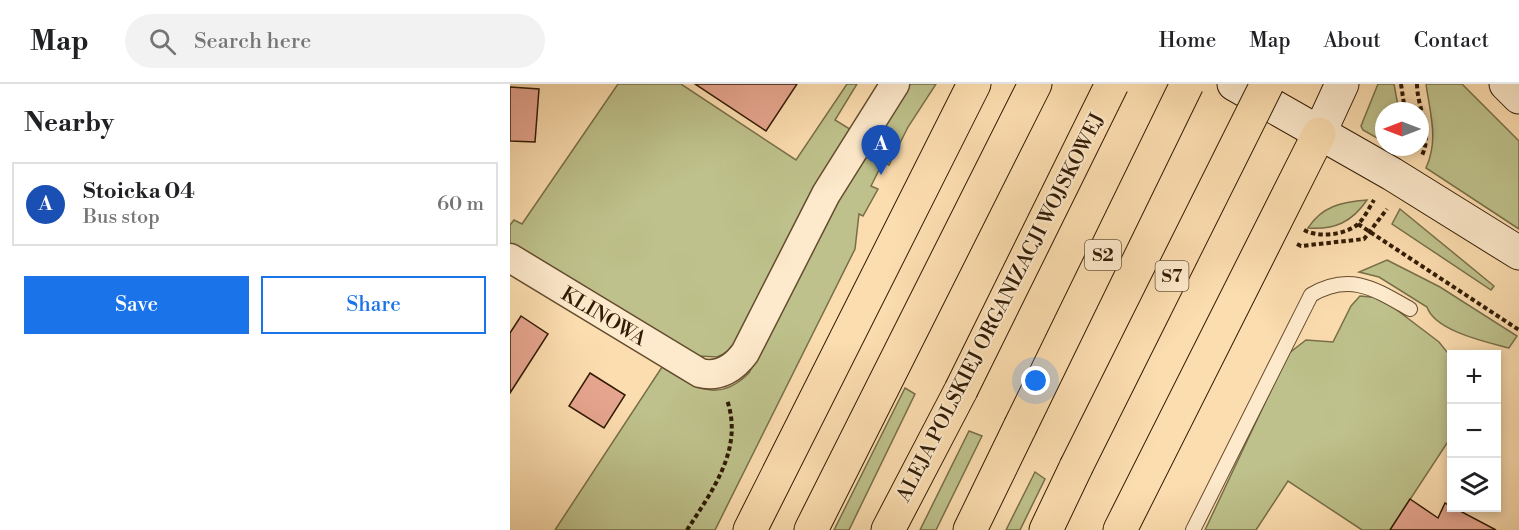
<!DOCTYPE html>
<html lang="en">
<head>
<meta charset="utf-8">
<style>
  body { margin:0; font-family:"Libre Bodoni",serif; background:#f2f2f2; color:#202124 }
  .controls { position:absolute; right:18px; bottom:18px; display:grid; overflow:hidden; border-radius:0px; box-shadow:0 3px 9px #0003 }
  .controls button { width:54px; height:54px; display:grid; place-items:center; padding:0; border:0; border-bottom:2px solid #e0e0e0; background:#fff; color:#202124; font:30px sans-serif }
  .compass { position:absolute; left:865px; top:18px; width:54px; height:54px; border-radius:50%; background:#fff; box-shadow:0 3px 9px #0003; rotate:270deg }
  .you { position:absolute; left:526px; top:297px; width:21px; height:21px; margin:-15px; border:4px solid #fff; border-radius:50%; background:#1a73e8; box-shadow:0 0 0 9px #1a73e833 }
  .badge { display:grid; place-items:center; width:39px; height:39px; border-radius:50%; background:#1a73e8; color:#fff; font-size:20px; font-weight:700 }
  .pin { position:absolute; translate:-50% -50px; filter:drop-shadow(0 2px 3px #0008) }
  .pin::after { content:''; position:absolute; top:32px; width:21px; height:18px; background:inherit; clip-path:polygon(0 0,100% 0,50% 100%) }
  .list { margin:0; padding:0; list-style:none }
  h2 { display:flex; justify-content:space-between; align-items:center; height:78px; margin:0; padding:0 24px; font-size:26px }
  h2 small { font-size:20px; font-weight:400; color:#757577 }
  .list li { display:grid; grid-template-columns:39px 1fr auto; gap:18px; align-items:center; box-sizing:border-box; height:84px; margin:0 12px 12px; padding:0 12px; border:2px solid #e0e0e0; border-radius:0px }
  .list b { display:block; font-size:22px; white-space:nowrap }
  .list p { margin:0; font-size:20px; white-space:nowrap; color:#757577 }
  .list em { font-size:20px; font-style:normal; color:#757577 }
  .actions { display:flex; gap:12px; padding:18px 24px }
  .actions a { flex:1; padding:14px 0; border:2px solid #1a73e8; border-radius:0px; text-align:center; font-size:21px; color:#1a73e8 }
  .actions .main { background:#1a73e8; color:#fff }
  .icon { flex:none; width:33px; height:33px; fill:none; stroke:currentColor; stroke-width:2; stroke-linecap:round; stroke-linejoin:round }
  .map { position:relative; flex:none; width:1009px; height:446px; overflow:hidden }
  header { display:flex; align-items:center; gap:36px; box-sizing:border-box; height:84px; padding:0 30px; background:#fff; border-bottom:2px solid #e0e0e0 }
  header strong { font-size:28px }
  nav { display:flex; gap:33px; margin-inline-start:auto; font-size:21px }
  .search { width:420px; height:54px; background:#f2f2f2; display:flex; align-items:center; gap:15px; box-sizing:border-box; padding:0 21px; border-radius:33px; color:#757577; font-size:22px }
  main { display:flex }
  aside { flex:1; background:#fff }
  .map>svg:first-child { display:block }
</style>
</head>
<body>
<header>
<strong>Map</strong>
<div class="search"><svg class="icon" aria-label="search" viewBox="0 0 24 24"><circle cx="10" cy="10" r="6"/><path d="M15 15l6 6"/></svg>Search here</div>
<nav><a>Home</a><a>Map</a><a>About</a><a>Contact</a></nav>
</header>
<main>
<aside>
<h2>Nearby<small></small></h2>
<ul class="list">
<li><span class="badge" style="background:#1a4fb4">A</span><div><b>Stoicka 04</b><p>Bus stop</p></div><em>60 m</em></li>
</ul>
<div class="actions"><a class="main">Save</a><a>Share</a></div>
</aside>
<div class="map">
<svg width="1009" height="446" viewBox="0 0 1009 446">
  <rect width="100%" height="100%" fill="#fcddaf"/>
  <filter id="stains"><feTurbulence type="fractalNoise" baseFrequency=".00333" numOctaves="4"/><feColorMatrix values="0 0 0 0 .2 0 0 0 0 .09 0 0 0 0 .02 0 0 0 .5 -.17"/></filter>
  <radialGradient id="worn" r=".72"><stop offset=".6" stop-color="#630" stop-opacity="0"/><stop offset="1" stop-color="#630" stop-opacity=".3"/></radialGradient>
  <g fill="#bec18b" stroke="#786e48" stroke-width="1.5">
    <polygon points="108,0 171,0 286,76 337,0 347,0 325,36 343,47 220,267 207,273 189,272 0,163 0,141 4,136 12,140"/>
    <path d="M 399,0 L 426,0 L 398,43 L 379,81 L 373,78 L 361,102 L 368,105 L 353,132 L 349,130 L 345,165 L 205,446 L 45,446 L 152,283 C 184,302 207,321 239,289 L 304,155 Z"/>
    <polygon points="868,0 884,0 889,27 874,27 874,58 853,46 851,42"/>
    <path d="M 916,0 L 952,0 L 1009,57 L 1009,145 L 916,84 C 929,55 920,30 916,0 Z"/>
    <path d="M 857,116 C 842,138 825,146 798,144 C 812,122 832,118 857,116 Z"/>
    <polygon points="890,125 984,202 981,206 882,140"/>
    <path d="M 877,176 L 930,203 L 1007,252 L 999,264 C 976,258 925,247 917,223 L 869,193 L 849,188 Z"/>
    <polygon points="850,212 871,214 929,258 941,273 941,353 880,446 852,446 778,397 746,446 695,446 778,270 796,256 823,258 841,222"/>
    <polygon points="395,304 405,310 339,446 324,446"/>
    <polygon points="459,347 472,352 426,446 410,446"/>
    <polygon points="525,388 535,395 510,446 496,446"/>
  </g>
  <g fill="#e7a690" stroke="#311b04" stroke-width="1.5">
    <polygon points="185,0 287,0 256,47"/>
    <polygon points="0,3 29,5 25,58 0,57"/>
    <polygon points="11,232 38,250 0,309 0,249"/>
    <polygon points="80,289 115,311 94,344 59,322"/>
    <polygon points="900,415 928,434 935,419 986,446 880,446"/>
  </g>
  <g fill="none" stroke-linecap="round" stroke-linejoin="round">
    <g stroke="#644c2f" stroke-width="16">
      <path id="service" d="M 683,446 L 801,211 C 840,188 865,205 900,225"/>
    </g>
    <g stroke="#644c2f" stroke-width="31">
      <path id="minor" d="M 0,174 L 190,289 C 209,294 224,284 235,269 L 316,110 L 385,0"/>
    </g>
    <g stroke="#311b04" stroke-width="35">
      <g id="secondary">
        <polyline points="724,0 882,90 1009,169"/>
        <polyline points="996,0 1009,13"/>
        <polyline points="809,50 832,0"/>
      </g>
    </g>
    <g stroke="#311b04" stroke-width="35">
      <g id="motorway">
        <polyline points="240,446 464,0"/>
        <polyline points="301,446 525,0"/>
        <polyline points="378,446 451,306"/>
        <polyline points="460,446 510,343"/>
        <polyline points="536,446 566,383"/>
        <polyline points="610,446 809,50"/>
      </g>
    </g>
    <g stroke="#311b04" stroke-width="4" stroke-dasharray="4.5 3" stroke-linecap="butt">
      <polyline points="891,0 895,27"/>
      <path d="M 907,0 C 907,24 924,51 911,73"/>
      <polyline points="848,140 1009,246"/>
      <path d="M 794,146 C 809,154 833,151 847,141 C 854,135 859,124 864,116"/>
      <polyline points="787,160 791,162 854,155 877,125"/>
      <path d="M 177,446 C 202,407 234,365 217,316"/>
    </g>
    <use href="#service" stroke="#fde9cb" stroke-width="14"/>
    <use href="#minor" stroke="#fde9cb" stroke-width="28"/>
    <use href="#secondary" stroke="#fde9cb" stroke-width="33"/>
    <use href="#motorway" stroke="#fcddaf" stroke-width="33"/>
    <g stroke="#311b04" stroke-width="35" stroke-linecap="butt">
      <g id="motorway-bridge">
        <polyline points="451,306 602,0"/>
        <polyline points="510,343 677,0"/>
        <polyline points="566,383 757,0"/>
      </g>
    </g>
    <use href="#motorway-bridge" stroke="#fcddaf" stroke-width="33"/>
  </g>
  <g text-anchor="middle" stroke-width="4.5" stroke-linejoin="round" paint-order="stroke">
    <g fill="#fde9cb" stroke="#6e5940" stroke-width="1.5">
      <rect x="575" y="156" width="36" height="30" rx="4.5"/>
      <rect x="645.5" y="177" width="33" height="30" rx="4.5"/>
    </g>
    <g font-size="18" font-weight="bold" fill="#311b04">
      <text x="593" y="177">S2</text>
      <text x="662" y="198">S7</text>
    </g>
    <g font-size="20" fill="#311b04" stroke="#fde9cb">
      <text transform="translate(490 223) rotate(-63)" y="7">ALEJA POLSKIEJ ORGANIZACJI WOJSKOWEJ</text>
      <text transform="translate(94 232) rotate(31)" y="7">KLINOWA</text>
    </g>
  </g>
  <rect width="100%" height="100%" filter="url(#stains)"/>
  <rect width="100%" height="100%" fill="url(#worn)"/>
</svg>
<div class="controls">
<button>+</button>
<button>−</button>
<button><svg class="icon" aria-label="layers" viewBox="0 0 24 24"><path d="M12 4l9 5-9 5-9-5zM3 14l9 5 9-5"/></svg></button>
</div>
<svg class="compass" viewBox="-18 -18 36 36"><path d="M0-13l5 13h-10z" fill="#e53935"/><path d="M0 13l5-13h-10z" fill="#757577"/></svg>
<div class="you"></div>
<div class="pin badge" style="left:371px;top:91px;background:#1a4fb4">A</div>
</div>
</main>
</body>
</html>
